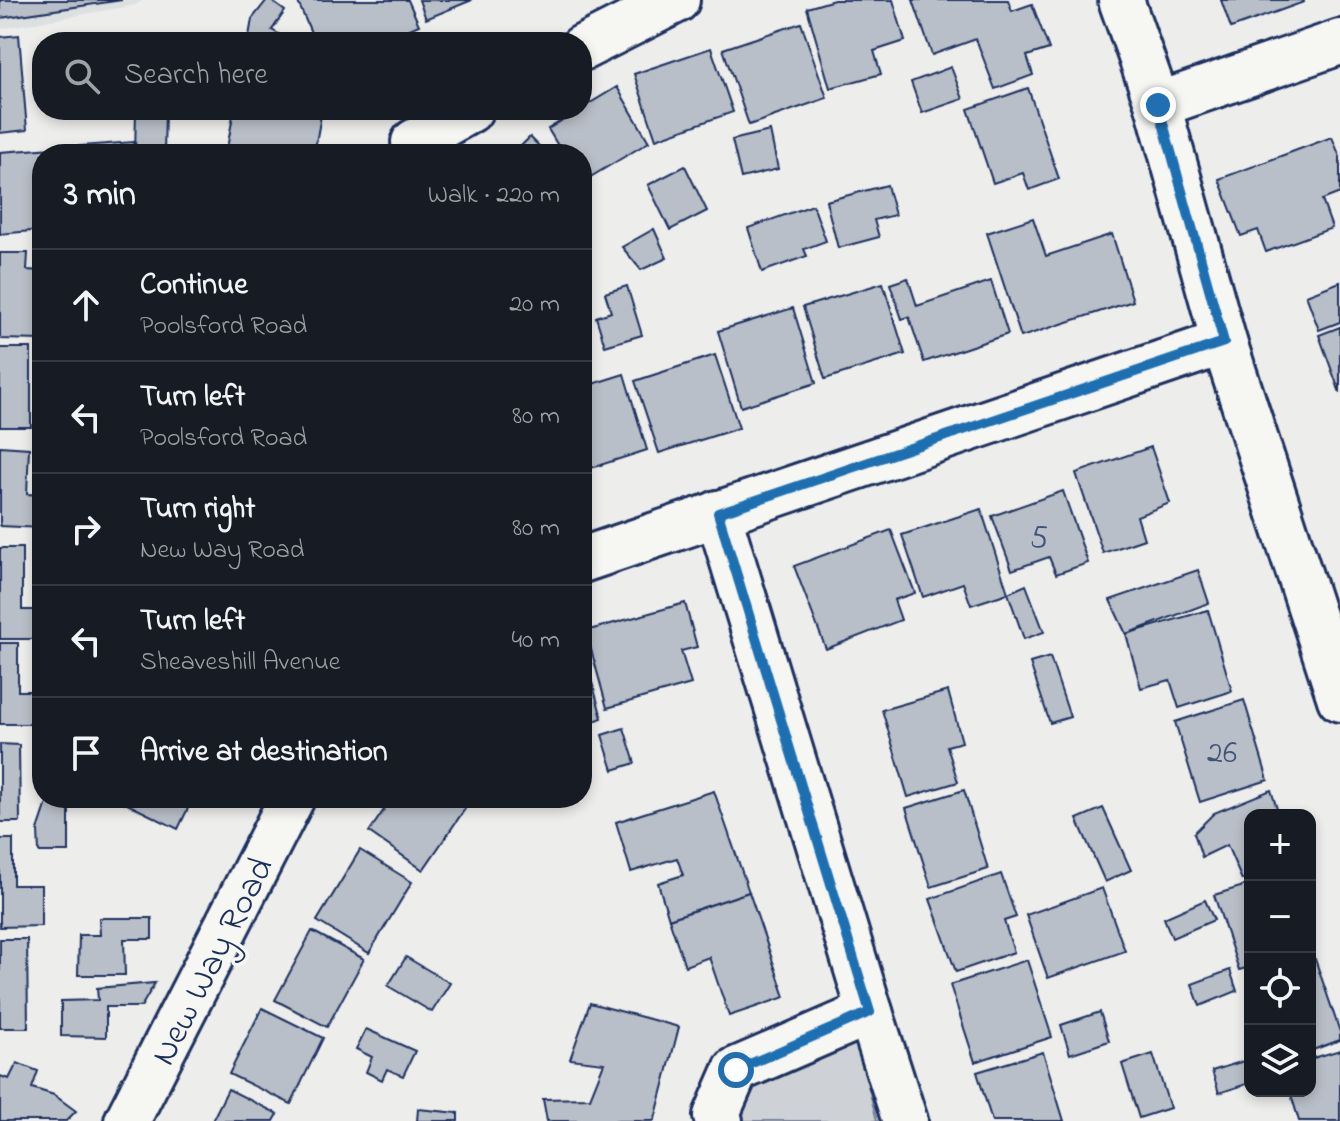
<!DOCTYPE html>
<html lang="en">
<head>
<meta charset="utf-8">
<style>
  body { margin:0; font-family:"Indie Flower",sans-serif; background:#20242c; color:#f1f3f6 }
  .controls { position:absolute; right:24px; bottom:24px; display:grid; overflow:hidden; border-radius:16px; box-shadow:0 4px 12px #0003 }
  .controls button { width:72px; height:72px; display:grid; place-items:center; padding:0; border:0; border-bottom:2px solid #363941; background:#171b24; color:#f1f3f6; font:40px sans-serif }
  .stop { position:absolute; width:24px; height:24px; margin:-18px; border:6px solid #1f6fb2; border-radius:50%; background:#fff }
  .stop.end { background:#1f6fb2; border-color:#fff; box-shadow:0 2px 8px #0008 }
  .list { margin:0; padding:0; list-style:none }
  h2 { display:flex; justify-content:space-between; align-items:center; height:104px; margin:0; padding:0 32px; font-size:34px }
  h2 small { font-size:26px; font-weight:400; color:#9ea1a6 }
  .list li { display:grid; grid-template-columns:52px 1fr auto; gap:24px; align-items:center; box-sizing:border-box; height:112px; padding:0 32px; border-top:2px solid #363941 }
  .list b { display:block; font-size:30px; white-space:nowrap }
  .list p { margin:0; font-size:26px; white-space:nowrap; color:#9ea1a6 }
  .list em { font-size:26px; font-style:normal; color:#9ea1a6 }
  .icon { flex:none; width:44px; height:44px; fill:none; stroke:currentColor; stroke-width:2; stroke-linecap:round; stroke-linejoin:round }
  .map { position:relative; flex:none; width:1340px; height:1121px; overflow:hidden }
  .search { position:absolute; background:#171b24; box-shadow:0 4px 12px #0003; left:32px; top:32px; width:560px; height:88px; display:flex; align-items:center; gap:20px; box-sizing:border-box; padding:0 28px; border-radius:32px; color:#9ea1a6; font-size:30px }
  .panel { position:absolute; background:#171b24; box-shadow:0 4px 12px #0003; left:32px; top:144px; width:560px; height:664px; border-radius:32px }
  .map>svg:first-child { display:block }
</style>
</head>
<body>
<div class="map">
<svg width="1340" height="1121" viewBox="0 0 1340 1121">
  <rect width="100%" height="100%" fill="#edeeec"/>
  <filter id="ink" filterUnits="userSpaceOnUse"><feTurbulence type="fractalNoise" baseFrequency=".0125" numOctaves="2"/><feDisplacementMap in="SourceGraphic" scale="16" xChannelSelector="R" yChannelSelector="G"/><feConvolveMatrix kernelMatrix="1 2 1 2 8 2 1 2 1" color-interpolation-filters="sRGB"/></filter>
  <g filter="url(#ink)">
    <polygon fill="#dde0e1" points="0,0 143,0 136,5 0,29"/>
    <polygon fill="#ced2d7" stroke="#74809a" stroke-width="2" points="855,1033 877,1121 742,1121 734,1114 758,1071"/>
    <g fill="#b9bfc8" stroke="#1b2f5e" stroke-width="2">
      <polygon points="0,0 122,0 0,18"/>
      <polygon points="267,0 270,0 285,11 272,30 292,42 248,42 252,19"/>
      <polygon points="297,0 408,0 419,25 380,42 315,42"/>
      <polygon points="419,0 472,0 426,19"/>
      <polygon points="834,0 893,0 905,41 874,51 881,74 830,88 807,8"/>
      <polygon points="913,0 1008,0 1012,11 1032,4 1049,49 1027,56 1033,75 995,89 976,39 932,55"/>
      <polygon points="1221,0 1303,0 1304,2 1231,28"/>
      <polygon points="801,23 827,98 749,125 723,49"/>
      <polygon points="19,35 27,130 0,133 0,37"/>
      <polygon points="711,48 733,112 656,139 634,74"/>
      <polygon points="951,67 963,99 922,113 911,82"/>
      <polygon points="617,87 649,142 582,182 582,154 563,154 548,129 579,110 582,110 582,108"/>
      <polygon points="1028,88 1059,179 1029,190 1023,173 993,183 968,109"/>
      <polygon points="136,110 165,110 164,154 135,154"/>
      <polygon points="234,110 322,110 314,154 303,150 302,154 226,154"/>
      <polygon points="770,131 778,169 741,178 732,140"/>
      <polygon points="530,137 547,154 513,154"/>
      <polygon points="1332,137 1340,157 1340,193 1322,200 1332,228 1266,252 1258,230 1241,236 1219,179"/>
      <polygon points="134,142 135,154 42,154 42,230 0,234 0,152"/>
      <polygon points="685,166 707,211 670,230 648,185"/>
      <polygon points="887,185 895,215 874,220 879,237 838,248 826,201"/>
      <polygon points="813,205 826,241 804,249 807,256 762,272 748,228"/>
      <polygon points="1033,218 1046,256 1112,234 1133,301 1021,337 987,233"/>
      <polygon points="654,229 667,258 641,270 622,247"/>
      <polygon points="0,253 28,253 27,270 42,271 42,340 0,339"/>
      <polygon points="908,278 917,306 991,281 1008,334 924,362 909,317 902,319 890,284"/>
      <polygon points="1340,282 1340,322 1319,330 1306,295"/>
      <polygon points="883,283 905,354 825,379 803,307"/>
      <polygon points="627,286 642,335 605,346 596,317 611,312 605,293"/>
      <polygon points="793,308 816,383 741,407 718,331"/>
      <polygon points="1340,327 1340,393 1319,335"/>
      <rect x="0" y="348" width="31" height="79"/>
      <polygon points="715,355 739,428 659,453 635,381"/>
      <polygon points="624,374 647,450 582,471 582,411 589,408 583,387"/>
      <polygon points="0,446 29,448 27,494 42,495 42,528 0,526"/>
      <polygon points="1151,447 1170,503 1137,516 1144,539 1103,553 1076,473"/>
      <polygon points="1063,491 1088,563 1056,574 1049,557 1012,570 992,516"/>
      <polygon points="981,509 1008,593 971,605 963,583 923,597 902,535"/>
      <polygon points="891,530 915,593 894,600 901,620 826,649 794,566"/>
      <polygon points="0,548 22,548 22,610 42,610 42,639 0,639"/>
      <polygon points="1198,570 1209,603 1126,634 1110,600"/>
      <polygon points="1026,585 1044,632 1024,639 1008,593"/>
      <polygon points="685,603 697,647 681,651 691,684 607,708 586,631"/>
      <polygon points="1208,610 1232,691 1179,708 1170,680 1141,688 1126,634"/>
      <polygon points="0,643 18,643 18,691 42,691 42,724 0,724"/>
      <polygon points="582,646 602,718 582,726"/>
      <polygon points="1050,657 1070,717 1050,723 1030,663"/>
      <polygon points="948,691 962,742 947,746 958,782 908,797 882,710"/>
      <polygon points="1244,700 1268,780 1200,802 1175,722"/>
      <polygon points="624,728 635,763 613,770 602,735"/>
      <polygon points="0,744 19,745 20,822 0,822"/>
      <polygon points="964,790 988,869 931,887 906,808"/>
      <polygon points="1271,790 1279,815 1250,815 1250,877 1242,880 1227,845 1202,857 1194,833 1214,813"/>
      <polygon points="714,791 749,892 669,919 658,883 683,875 677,858 631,872 616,822"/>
      <polygon points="125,798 193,798 178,829 123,802"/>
      <polygon points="392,798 469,798 471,800 423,870 369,832"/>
      <polygon points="47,803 69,805 69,852 39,852 38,830"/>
      <polygon points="1103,808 1131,870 1105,882 1077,819"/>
      <polygon points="0,839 13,839 13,885 41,885 41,926 0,927"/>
      <polygon points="360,850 412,882 369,953 317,921"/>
      <polygon points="1001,874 1016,917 1004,921 1014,952 956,972 930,899"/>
      <polygon points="1250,884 1250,967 1239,970 1214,895"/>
      <polygon points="1102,888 1125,951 1048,978 1026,915"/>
      <polygon points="749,892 785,997 729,1016 709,957 685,966 669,919"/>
      <polygon points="1205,900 1214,920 1172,938 1164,918"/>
      <polygon points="99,918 152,918 152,939 124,939 125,975 78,975 79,935 100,935"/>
      <polygon points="312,931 364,959 327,1027 275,1000"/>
      <polygon points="0,939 27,939 28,1028 0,1028"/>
      <polygon points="406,957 450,983 432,1012 388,986"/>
      <polygon points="1315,959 1340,1032 1340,1040 1310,1051 1310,961"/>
      <polygon points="1027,960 1052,1037 975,1062 950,985"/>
      <polygon points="1230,970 1237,991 1200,1006 1192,984"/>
      <polygon points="155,983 141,1007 106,1007 106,1037 61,1036 61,1001 98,1000 97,988"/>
      <polygon points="590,1003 679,1027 655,1119 653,1121 547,1121 543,1099 590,1098 604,1063 570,1059"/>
      <polygon points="262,1008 323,1038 291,1104 229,1074"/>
      <polygon points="1100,1012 1109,1041 1070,1054 1061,1025"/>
      <polygon points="366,1029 415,1051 403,1076 387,1069 382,1080 366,1072 372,1057 356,1049"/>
      <polygon points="1340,1050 1340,1121 1299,1121 1290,1091 1310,1091 1310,1059"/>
      <polygon points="1043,1052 1064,1121 992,1121 977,1072"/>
      <polygon points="1153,1054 1170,1108 1139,1118 1122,1064"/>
      <polygon points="1250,1059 1250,1083 1219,1093 1212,1071"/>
      <polygon points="17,1063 38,1071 32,1088 54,1095 76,1111 66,1121 0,1121 0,1076 9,1079"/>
      <polygon points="228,1089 278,1114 274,1121 212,1121"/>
      <polygon points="418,1109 458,1113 458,1121 417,1121"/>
    </g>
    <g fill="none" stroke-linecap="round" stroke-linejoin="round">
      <g stroke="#1b2f5e" stroke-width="50">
        <g id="minor">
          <polyline points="1121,0 1158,105 1224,342 1340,699"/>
          <polyline points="582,48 677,0"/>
          <polyline points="1158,105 1340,42"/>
          <polyline points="414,142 470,110"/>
          <polyline points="718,513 870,1012 905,1121"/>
          <polyline points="582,560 1224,342"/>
          <polyline points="127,1121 292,798"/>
          <polyline points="720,1121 716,1116 736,1070 870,1012"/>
        </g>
      </g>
      <use href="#minor" stroke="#f6f6f2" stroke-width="44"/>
    </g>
  </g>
  <g fill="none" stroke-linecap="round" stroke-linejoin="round" filter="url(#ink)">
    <polyline stroke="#1f6fb2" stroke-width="10" points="736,1070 870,1012 718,513 1224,342 1158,105"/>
  </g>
  <g text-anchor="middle" stroke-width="7" stroke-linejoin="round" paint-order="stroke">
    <g font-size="32" fill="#425378">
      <text x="1039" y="547">5</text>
      <text x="1222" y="762">26</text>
    </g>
    <g font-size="36" fill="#1b2f5e" stroke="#f6f6f2">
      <text transform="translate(210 960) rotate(-63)" y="13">New Way Road</text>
    </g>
  </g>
</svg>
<div class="controls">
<button>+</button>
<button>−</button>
<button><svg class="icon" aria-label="locate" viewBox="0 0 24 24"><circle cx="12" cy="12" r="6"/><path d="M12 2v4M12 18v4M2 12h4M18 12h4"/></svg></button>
<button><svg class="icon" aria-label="layers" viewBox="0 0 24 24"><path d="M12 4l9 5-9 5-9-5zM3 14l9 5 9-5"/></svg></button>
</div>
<div class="stop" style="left:736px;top:1070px"></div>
<div class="stop end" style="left:1158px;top:105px"></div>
<div class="search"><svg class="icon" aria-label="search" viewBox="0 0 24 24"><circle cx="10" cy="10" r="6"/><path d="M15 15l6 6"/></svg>Search here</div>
<section class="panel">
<h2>3 min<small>Walk · 220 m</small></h2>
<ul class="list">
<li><svg class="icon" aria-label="ahead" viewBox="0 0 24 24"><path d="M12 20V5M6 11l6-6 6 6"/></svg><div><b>Continue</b><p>Poolsford Road</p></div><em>20 m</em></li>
<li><svg class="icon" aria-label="left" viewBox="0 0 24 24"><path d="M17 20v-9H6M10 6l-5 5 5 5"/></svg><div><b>Turn left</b><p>Poolsford Road</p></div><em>80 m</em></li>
<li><svg class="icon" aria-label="right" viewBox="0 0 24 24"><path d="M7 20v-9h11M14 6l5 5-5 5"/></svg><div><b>Turn right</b><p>New Way Road</p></div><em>80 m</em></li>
<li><svg class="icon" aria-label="left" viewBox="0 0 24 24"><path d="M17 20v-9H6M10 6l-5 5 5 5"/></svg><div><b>Turn left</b><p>Sheaveshill Avenue</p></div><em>40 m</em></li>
<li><svg class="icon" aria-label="arrive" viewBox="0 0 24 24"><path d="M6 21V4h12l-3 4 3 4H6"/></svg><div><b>Arrive at destination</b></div></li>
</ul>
</section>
</div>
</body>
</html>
